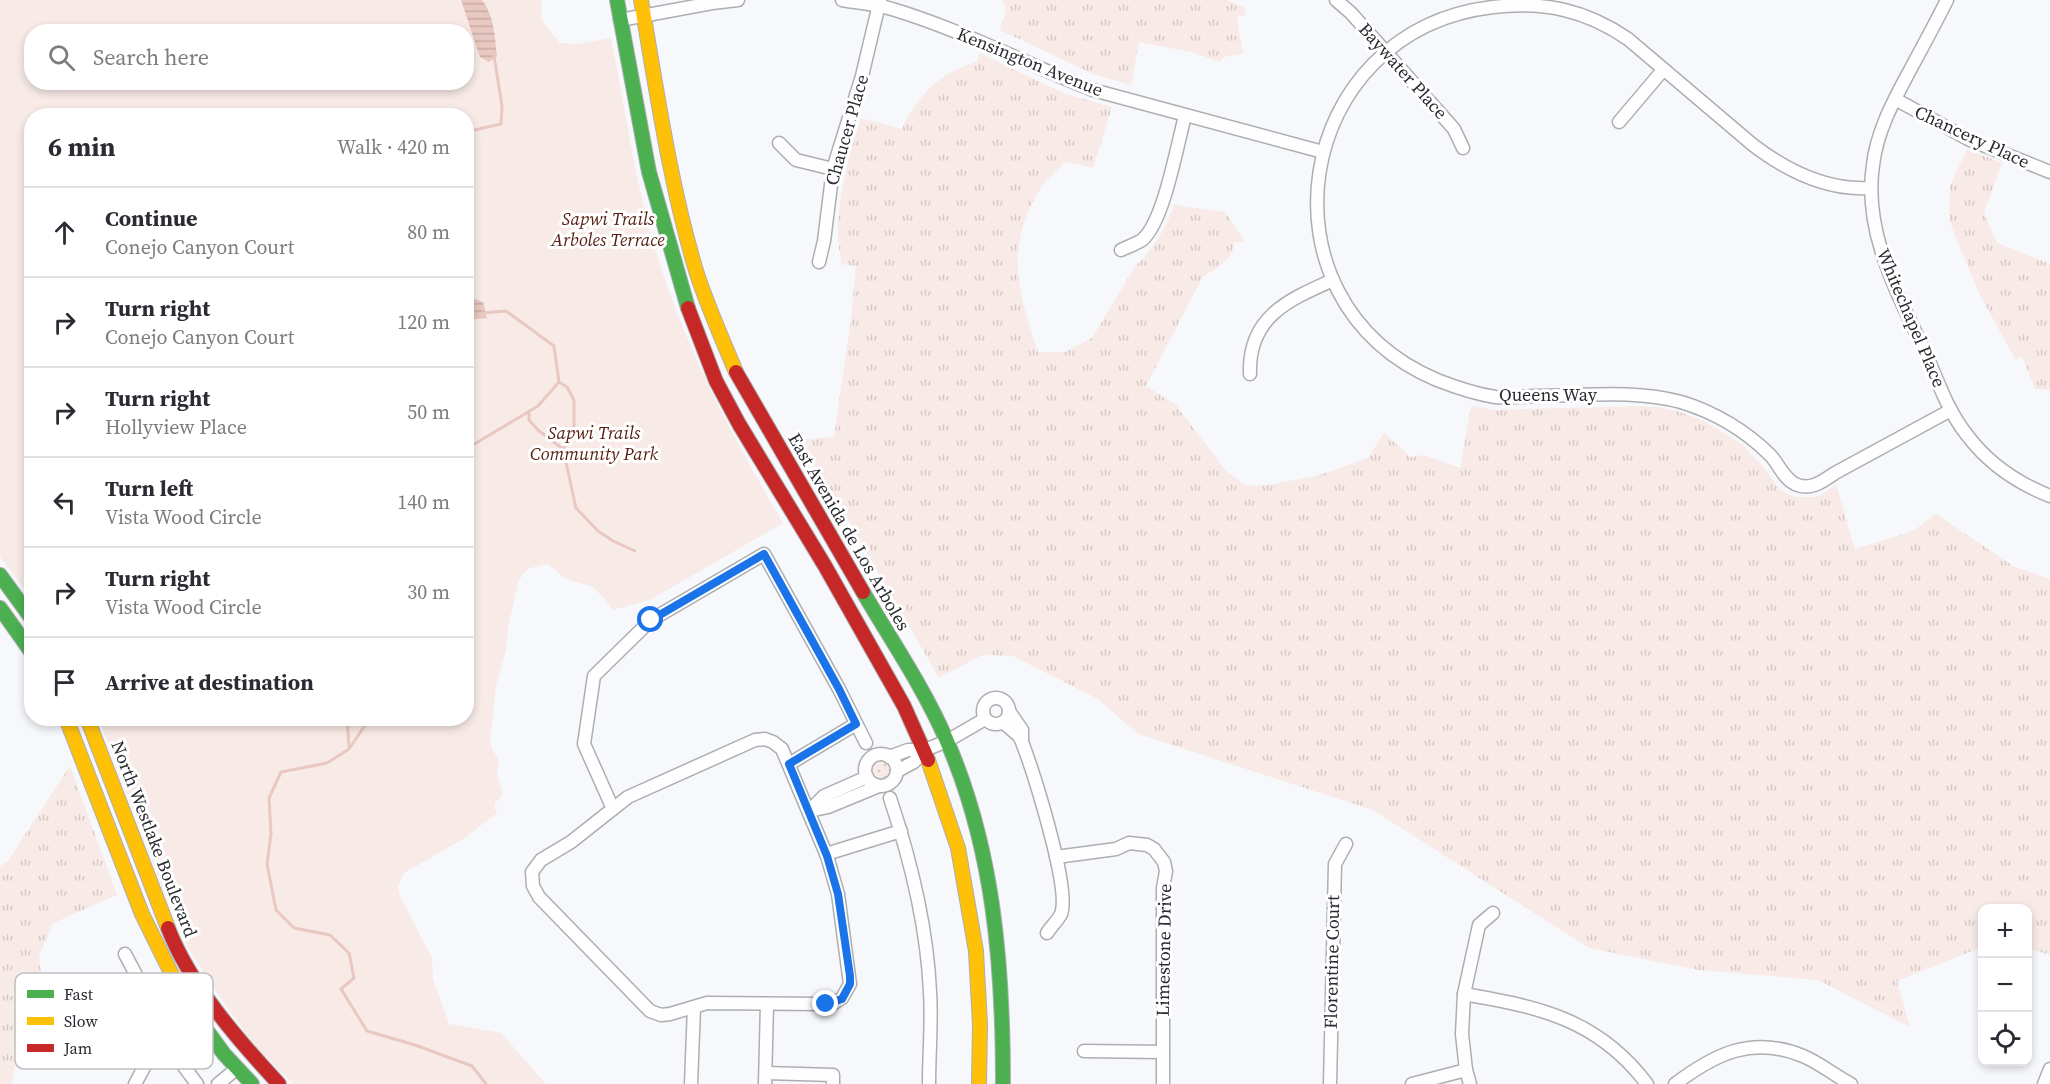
<!DOCTYPE html>
<html lang="en">
<head>
<meta charset="utf-8">
<style>
  body { margin:0; font-family:"Source Serif 4",serif; background:#f2f2f3; color:#2b2b33 }
  .controls { position:absolute; right:18px; bottom:18px; display:grid; overflow:hidden; border-radius:12px; box-shadow:0 3px 9px #0003 }
  .controls button { width:54px; height:54px; display:grid; place-items:center; padding:0; border:0; border-bottom:2px solid #e1e1e2; background:#fff; color:#2b2b33; font:30px sans-serif }
  .stop { position:absolute; width:18px; height:18px; margin:-14px; border:4px solid #1a73e8; border-radius:50%; background:#fff }
  .stop.end { background:#1a73e8; border-color:#fff; box-shadow:0 2px 6px #0008 }
  .list { margin:0; padding:0; list-style:none }
  h2 { display:flex; justify-content:space-between; align-items:center; height:78px; margin:0; padding:0 24px; font-size:26px }
  h2 small { font-size:20px; font-weight:400; color:#7c7c81 }
  .list li { display:grid; grid-template-columns:39px 1fr auto; gap:18px; align-items:center; box-sizing:border-box; height:90px; padding:0 24px; border-top:2px solid #e1e1e2 }
  .list b { display:block; font-size:22px; white-space:nowrap }
  .list p { margin:0; font-size:20px; white-space:nowrap; color:#7c7c81 }
  .list em { font-size:20px; font-style:normal; color:#7c7c81 }
  .icon { flex:none; width:33px; height:33px; fill:none; stroke:currentColor; stroke-width:2; stroke-linecap:round; stroke-linejoin:round }
  .map { position:relative; flex:none; width:2050px; height:1084px; overflow:hidden }
  .search { position:absolute; background:#fff; box-shadow:0 3px 9px #0003; left:24px; top:24px; width:450px; height:66px; display:flex; align-items:center; gap:15px; box-sizing:border-box; padding:0 21px; border-radius:24px; color:#7c7c81; font-size:22px }
  .panel { position:absolute; background:#fff; box-shadow:0 3px 9px #0003; left:24px; top:108px; width:450px; height:618px; border-radius:24px }
  .map>svg:first-child { display:block }
</style>
</head>
<body>
<div class="map">
<svg width="2050" height="1084" viewBox="0 0 2050 1084">
  <defs>
    <pattern id="grass-tufts" width="24" height="20" patternUnits="userSpaceOnUse" patternTransform="scale(1.5)"><rect width="24" height="20" fill="#f8eae7"/><path d="M3 7l-1-3M5 7V3M7 7l1-3M15 17l-1-3M17 17v-4M19 17l1-3" fill="none" stroke="#d5c9c6"/></pattern>
    <pattern id="garden-dots" width="8" height="8" patternUnits="userSpaceOnUse" patternTransform="scale(1.5)"><rect width="8" height="8" fill="#f8eae7"/><path d="M2 2h.1M6 6h.1" fill="none" stroke="#d5c9c6" stroke-width="1.8" stroke-linecap="round"/></pattern>
    <pattern id="water-rules" width="6" height="5" patternUnits="userSpaceOnUse" patternTransform="scale(1.5)"><rect width="6" height="5" fill="#e8c8c1"/><path d="M0 2.5h6" fill="none" stroke="#c7aca6"/></pattern>
  </defs>
  <rect width="100%" height="100%" fill="#f6f8fb"/>
  <g fill="url(#grass-tufts)">
    <polygon points="1002,0 1226,0 1245,7 1245,15 1237,17 1243,54 1223,57 1221,62 1191,52 1139,42 1131,85 1095,75 1000,30 1006,10"/>
    <path d="M 979,53 L 1066,94 L 1112,107 L 1093,168 L 1065,162 C 1057,171 1046,179 1040,189 C 1004,249 1018,291 1038,352 L 1065,352 L 1092,338 L 1136,265 C 1154,250 1166,227 1174,205 L 1225,212 L 1245,242 L 1234,242 C 1233,260 1217,269 1203,276 L 1146,386 L 1176,405 L 1225,470 L 1246,486 L 1269,485 L 1320,475 L 1368,458 L 1384,433 L 1411,457 L 1424,455 L 1460,468 L 1471,406 L 1494,410 L 1633,406 L 1657,407 L 1680,412 L 1704,421 L 1742,444 L 1766,470 L 1779,489 L 1787,494 L 1796,497 L 1813,497 L 1821,495 L 1836,484 L 1855,549 L 1913,531 L 1936,514 L 2013,566 L 2050,579 L 2050,955 L 2028,948 L 2028,908 L 1982,908 L 1982,947 L 1897,981 L 1910,1027 L 1818,980 L 1698,970 L 1589,948 L 1373,810 L 1138,734 L 1098,699 L 1013,656 L 982,655 L 939,678 L 839,504 L 798,440 L 834,437 L 851,319 L 856,266 L 841,264 C 842,256 838,249 838,241 C 838,195 847,161 861,118 L 902,129 C 918,95 940,72 977,62 Z"/>
    <polygon points="1967,149 2002,163 1984,212 1997,243 2050,264 2050,390 2035,389 2022,357 2015,359 1978,291 1949,220 1950,186"/>
    <polygon points="70,766 117,895 53,923 39,956 45,1006 18,1054 11,1084 0,1084 0,866 7,862"/>
  </g>
  <path fill="#f8eae7" fill-rule="evenodd" d="M 0,0 L 541,0 L 542,20 L 560,43 L 578,44 L 611,38 C 626,112 636,189 659,261 C 688,354 734,439 783,523 L 650,600 L 612,610 L 610,605 L 593,587 L 566,579 L 548,564 L 530,568 L 523,574 L 518,582 L 508,628 L 506,650 L 496,686 L 490,741 L 493,751 L 499,759 L 497,774 L 503,795 L 494,804 L 497,813 L 463,839 L 404,873 L 398,886 L 400,896 L 432,958 L 433,979 L 449,1024 L 501,1033 L 546,1084 L 293,1084 L 255,1046 L 217,993 L 188,948 L 162,888 L 99,719 L 466,718 L 466,116 L 32,116 L 31,598 L 0,557 ZM 32,32 L 466,32 L 466,82 L 32,82 Z"/>
  <circle fill="url(#garden-dots)" cx="881" cy="770" r="10"/>
  <g fill="url(#water-rules)">
    <path d="M 461,0 L 482,0 C 494,15 495,38 497,56 L 489,62 L 480,57 Z"/>
    <polygon points="475,299 483,302 487,318 467,319 467,300"/>
  </g>
  <g fill="none" stroke-linecap="round" stroke-linejoin="round">
    <g stroke="#e8c8c1" stroke-width="3">
      <polyline points="466,132 501,124 502,106 494,56"/>
      <polyline points="559,382 567,387 574,400 574,426 563,449 576,508 598,531 613,541 635,551"/>
      <polyline points="529,411 529,420 538,430 563,449"/>
      <polyline points="466,449 538,406 559,382 554,346 506,311 482,313"/>
      <polyline points="347,718 349,747"/>
      <polyline points="370,718 349,749 327,763 281,772 269,798 271,834 267,864 276,910 294,928 330,935 349,953 354,978 341,989 367,1031 415,1045 472,1066 486,1084"/>
    </g>
    <g stroke="#acaeb2" stroke-width="15">
      <g id="street">
        <path d="M 842,0 C 859,3 876,4 892,9 C 962,30 1026,64 1093,90 L 1323,152"/>
        <polyline points="1336,0 1351,13 1454,129 1463,148"/>
        <path d="M 1947,0 C 1935,24 1922,48 1909,72 C 1893,102 1877,131 1873,165 C 1863,233 1898,294 1926,354 C 1938,382 1948,411 1967,435 C 1988,463 2017,483 2050,496"/>
        <polyline points="620,20 712,3 738,0"/>
        <polyline points="1895,99 1968,139 2050,172"/>
        <polyline points="1619,122 1663,70"/>
        <polyline points="779,143 796,160 833,169"/>
        <path d="M 1871,188 C 1827,191 1787,171 1753,145 L 1628,39 C 1586,10 1544,1 1493,7 C 1293,30 1249,300 1437,380 C 1455,387 1476,394 1495,397 C 1507,398 1521,397 1534,396 C 1582,396 1634,389 1681,402 C 1714,412 1746,431 1770,455 C 1779,464 1783,478 1795,484 C 1810,491 1822,482 1835,473 L 1951,410"/>
        <path d="M 1121,250 C 1127,247 1136,244 1142,240 C 1164,222 1177,145 1185,116"/>
        <polyline points="819,262 824,241 833,169 862,76 880,0"/>
        <path d="M 1250,374 C 1248,317 1288,300 1333,280"/>
        <circle cx="996" cy="711" r="13"/>
        <polyline points="1009,711 1022,730 1022,741"/>
        <path d="M 1004,723 L 1019,736 L 1022,742 C 1033,771 1071,889 1061,914 C 1058,920 1051,927 1047,933"/>
        <polygon points="765,739 773,742 782,749 827,856 838,894 850,984 842,998 834,1003 826,1004 707,1003 670,1014 661,1015 650,1011 539,897 533,886 532,872 541,860 571,842 628,797 755,740"/>
        <circle cx="881" cy="770" r="16"/>
        <polyline points="889,757 908,750 925,750 947,741 985,719"/>
        <polyline points="789,764 856,724"/>
        <polyline points="897,771 914,762 925,750"/>
        <path d="M 890,798 C 911,861 927,925 930,992 C 932,1022 929,1053 929,1084"/>
        <polyline points="613,809 584,744 594,676 651,620 764,554 839,689 866,743"/>
        <polyline points="809,811 828,807 879,786"/>
        <polyline points="809,811 824,796 867,777"/>
        <polyline points="826,854 901,831"/>
        <polyline points="1056,857 1116,849 1129,843 1147,845 1154,849 1164,862 1166,871 1163,888 1163,1084"/>
        <polyline points="125,954 156,1013 167,1044 197,1084"/>
        <path d="M 1464,994 C 1539,1007 1598,1019 1647,1084"/>
        <polyline points="1084,1051 1163,1052"/>
        <polyline points="766,1073 833,1075 833,1084"/>
        <polyline points="135,1084 148,1060 167,1044"/>
        <polyline points="218,1084 236,1069"/>
        <polyline points="691,1084 694,1007"/>
        <polyline points="765,1084 767,1004"/>
        <polyline points="1330,1084 1335,864 1346,844"/>
        <polyline points="1412,1084 1466,1070"/>
        <polyline points="1470,1084 1466,1070 1462,1034 1464,994 1479,925 1493,913"/>
        <path d="M 1675,1084 C 1715,1054 1752,1035 1803,1056 C 1820,1063 1835,1076 1851,1084"/>
        <polyline points="2044,1084 2050,1069"/>
      </g>
    </g>
    <g stroke="#acaeb2" stroke-width="16">
      <g id="fast">
        <polyline points="617,0 649,172 688,308"/>
        <polyline points="0,575 32,619"/>
        <path d="M 863,592 C 891,640 924,688 946,739 C 994,848 1003,966 1003,1084"/>
        <polyline points="0,608 32,653"/>
        <polyline points="197,1017 224,1054 252,1084"/>
      </g>
    </g>
    <g stroke="#acaeb2" stroke-width="16">
      <g id="slow">
        <path d="M 641,0 C 657,92 670,185 697,274 C 708,307 722,339 736,372"/>
        <polyline points="66,718 142,914 178,987 197,1017"/>
        <polyline points="87,718 168,928"/>
        <polyline points="928,760 958,848 976,951 980,1025 979,1084"/>
      </g>
    </g>
    <g stroke="#acaeb2" stroke-width="16">
      <g id="jam">
        <polyline points="688,308 716,381 739,424 825,566 904,706 928,760"/>
        <polyline points="736,372 863,592"/>
        <path d="M 168,928 C 190,985 238,1040 279,1084"/>
      </g>
    </g>
    <use href="#street" stroke="#fefefe" stroke-width="12"/>
    <use href="#fast" stroke="#4caf50" stroke-width="14"/>
    <use href="#slow" stroke="#ffc107" stroke-width="14"/>
    <use href="#jam" stroke="#c62828" stroke-width="14"/>
  </g>
  <g fill="none" stroke-linecap="round" stroke-linejoin="round">
    <polyline stroke="#1a73e8" stroke-width="8" points="651,620 764,554 839,689 856,724 789,764 827,856 838,894 850,976 850,984 842,999 826,1004"/>
  </g>
  <g text-anchor="middle" stroke-width="6" stroke-linejoin="round" paint-order="stroke">
    <g font-size="18" fill="#282b30" stroke="#fff">
      <text transform="translate(1030 62) rotate(22)" y="6">Kensington Avenue</text>
      <text transform="translate(1403 71) rotate(48)" y="6">Baywater Place</text>
      <text transform="translate(847 130) rotate(-74)" y="6">Chaucer Place</text>
      <text transform="translate(1972 137) rotate(25)" y="6">Chancery Place</text>
      <text transform="translate(1911 318) rotate(67)" y="6">Whitechapel Place</text>
      <text x="1548" y="401">Queens Way</text>
      <text transform="translate(849 532) rotate(60)" y="6">East Avenida de Los Arboles</text>
      <text transform="translate(154 839) rotate(69)" y="6">North Westlake Boulevard</text>
      <text transform="translate(1164 950) rotate(-89)" y="6">Limestone Drive</text>
      <text transform="translate(1332 962) rotate(-89)" y="6">Florentine Court</text>
    </g>
    <g font-size="18" font-style="italic" fill="#561e11" stroke="#fff">
      <text x="608" y="225">Sapwi Trails<tspan x="608" dy="21">Arboles Terrace</tspan></text>
      <text x="594" y="439">Sapwi Trails<tspan x="594" dy="21">Community Park</tspan></text>
    </g>
  </g>
  <rect x="15" y="973" width="198" height="96" rx="9" fill="#fff" stroke="#bebfc1" stroke-width="1.5"/>
  <rect x="27" y="990" width="27" height="8" fill="#4caf50"/>
  <rect x="27" y="1017" width="27" height="8" fill="#ffc107"/>
  <rect x="27" y="1044" width="27" height="8" fill="#c62828"/>
  <g font-size="16" fill="#282b30">
    <text x="64" y="1000">Fast</text>
    <text x="64" y="1027">Slow</text>
    <text x="64" y="1054">Jam</text>
  </g>
</svg>
<div class="controls">
<button>+</button>
<button>−</button>
<button><svg class="icon" aria-label="locate" viewBox="0 0 24 24"><circle cx="12" cy="12" r="6"/><path d="M12 2v4M12 18v4M2 12h4M18 12h4"/></svg></button>
</div>
<div class="stop" style="left:651px;top:620px"></div>
<div class="stop end" style="left:826px;top:1004px"></div>
<div class="search"><svg class="icon" aria-label="search" viewBox="0 0 24 24"><circle cx="10" cy="10" r="6"/><path d="M15 15l6 6"/></svg>Search here</div>
<section class="panel">
<h2>6 min<small>Walk · 420 m</small></h2>
<ul class="list">
<li><svg class="icon" aria-label="ahead" viewBox="0 0 24 24"><path d="M12 20V5M6 11l6-6 6 6"/></svg><div><b>Continue</b><p>Conejo Canyon Court</p></div><em>80 m</em></li>
<li><svg class="icon" aria-label="right" viewBox="0 0 24 24"><path d="M7 20v-9h11M14 6l5 5-5 5"/></svg><div><b>Turn right</b><p>Conejo Canyon Court</p></div><em>120 m</em></li>
<li><svg class="icon" aria-label="right" viewBox="0 0 24 24"><path d="M7 20v-9h11M14 6l5 5-5 5"/></svg><div><b>Turn right</b><p>Hollyview Place</p></div><em>50 m</em></li>
<li><svg class="icon" aria-label="left" viewBox="0 0 24 24"><path d="M17 20v-9H6M10 6l-5 5 5 5"/></svg><div><b>Turn left</b><p>Vista Wood Circle</p></div><em>140 m</em></li>
<li><svg class="icon" aria-label="right" viewBox="0 0 24 24"><path d="M7 20v-9h11M14 6l5 5-5 5"/></svg><div><b>Turn right</b><p>Vista Wood Circle</p></div><em>30 m</em></li>
<li><svg class="icon" aria-label="arrive" viewBox="0 0 24 24"><path d="M6 21V4h12l-3 4 3 4H6"/></svg><div><b>Arrive at destination</b></div></li>
</ul>
</section>
</div>
</body>
</html>
